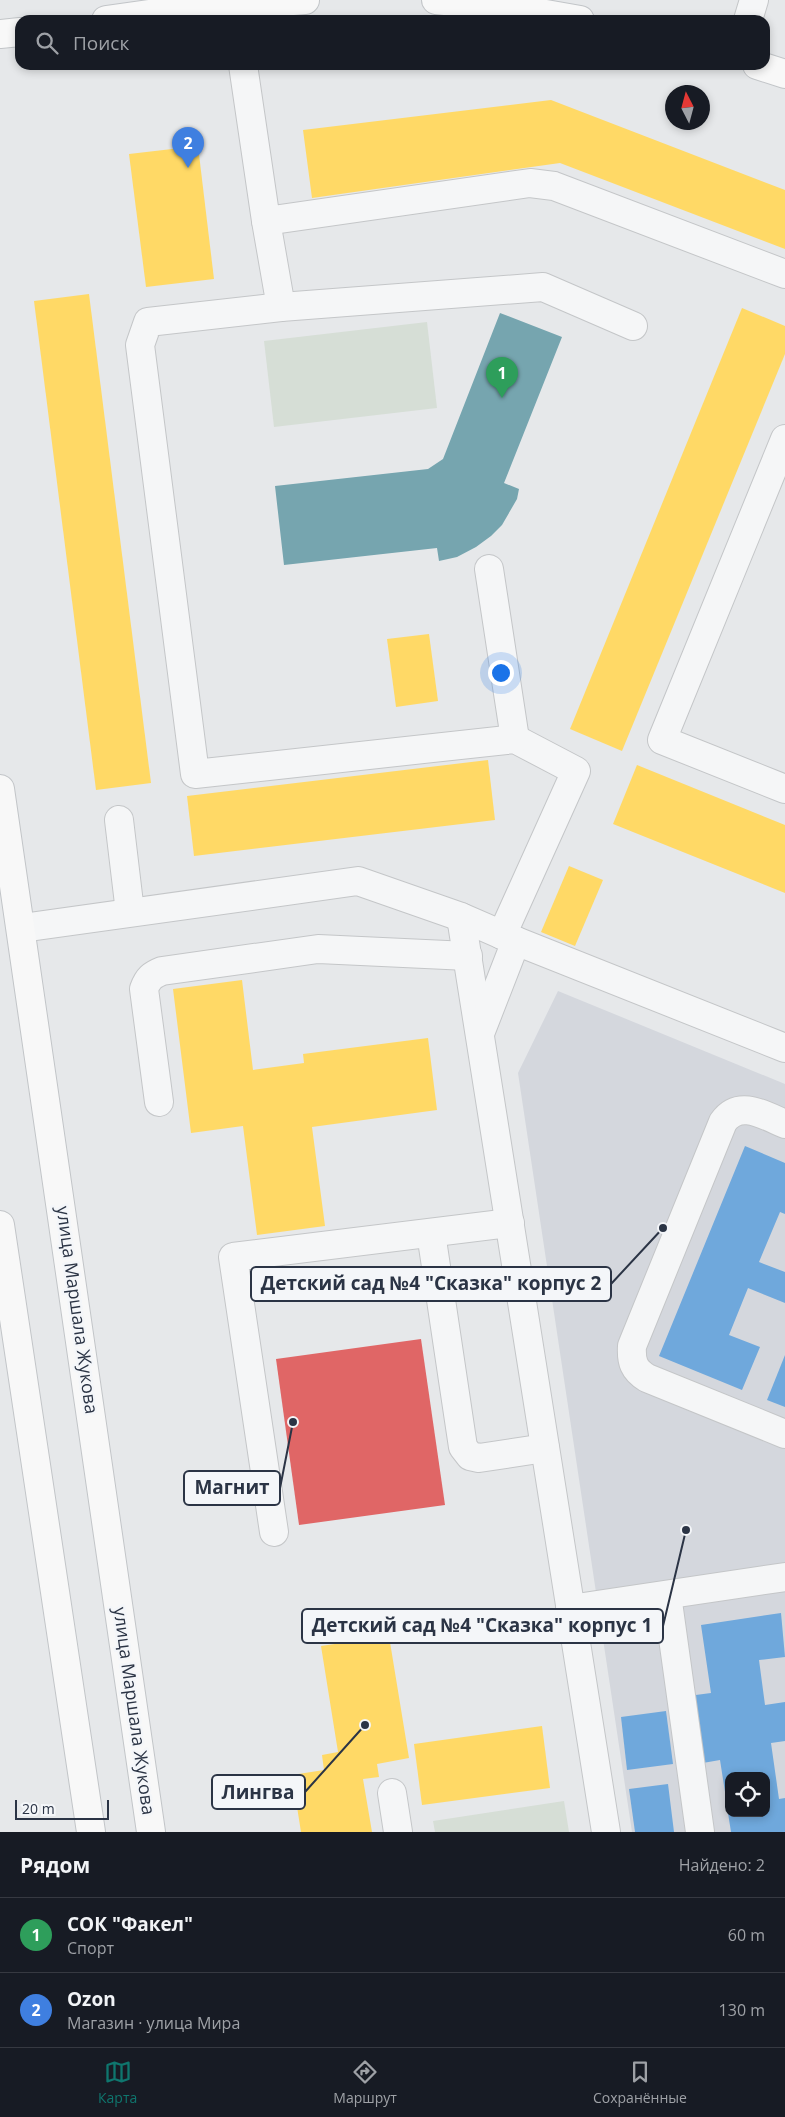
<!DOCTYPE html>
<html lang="ru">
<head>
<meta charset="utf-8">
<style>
  body { margin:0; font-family:"Open Sans",sans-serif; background:#242831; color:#f1f3f6 }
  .controls { position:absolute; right:15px; bottom:15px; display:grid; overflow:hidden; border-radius:10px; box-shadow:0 2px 8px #0003 }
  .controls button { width:45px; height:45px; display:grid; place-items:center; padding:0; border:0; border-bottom:1px solid #363941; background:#171b24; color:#f1f3f6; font:25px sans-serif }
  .compass { position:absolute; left:665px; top:85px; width:45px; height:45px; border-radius:50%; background:#171b24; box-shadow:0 2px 8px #0003; rotate:354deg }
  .scale { position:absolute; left:15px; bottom:12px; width:94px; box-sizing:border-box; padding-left:5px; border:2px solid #2b3445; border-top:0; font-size:14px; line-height:18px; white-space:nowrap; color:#2b3445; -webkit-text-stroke:4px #f4f6f9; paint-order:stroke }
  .you { position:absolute; left:500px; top:672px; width:18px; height:18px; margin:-12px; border:4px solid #fff; border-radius:50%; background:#1a73e8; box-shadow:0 0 0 8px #1a73e833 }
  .badge { display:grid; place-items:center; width:32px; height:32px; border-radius:50%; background:#0f766e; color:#fff; font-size:16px; font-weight:700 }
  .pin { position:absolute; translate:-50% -41px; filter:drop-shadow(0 1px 2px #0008) }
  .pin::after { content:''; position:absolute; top:26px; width:18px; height:15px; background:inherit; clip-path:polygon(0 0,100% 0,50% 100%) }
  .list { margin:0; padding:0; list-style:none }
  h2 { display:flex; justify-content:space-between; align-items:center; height:65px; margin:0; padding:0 20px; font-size:21px }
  h2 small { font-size:16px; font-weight:400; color:#9ea1a6 }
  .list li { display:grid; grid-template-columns:32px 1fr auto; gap:15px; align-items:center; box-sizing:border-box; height:75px; padding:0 20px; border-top:1px solid #363941 }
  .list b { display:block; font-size:19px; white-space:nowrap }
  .list p { margin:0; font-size:16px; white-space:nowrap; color:#9ea1a6 }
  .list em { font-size:16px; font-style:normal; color:#9ea1a6 }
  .icon { flex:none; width:28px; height:28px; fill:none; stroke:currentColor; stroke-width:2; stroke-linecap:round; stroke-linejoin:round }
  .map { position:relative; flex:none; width:785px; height:1832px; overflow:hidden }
  .search { position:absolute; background:#171b24; box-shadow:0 2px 8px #0003; left:15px; right:15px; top:15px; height:55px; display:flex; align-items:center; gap:12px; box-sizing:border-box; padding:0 18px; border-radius:15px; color:#9ea1a6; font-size:19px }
  .sheet { height:215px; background:#171b24 }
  nav { display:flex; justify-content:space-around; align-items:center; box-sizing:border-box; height:70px; border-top:1px solid #363941; background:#171b24; font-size:14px; color:#9ea1a6 }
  nav a { display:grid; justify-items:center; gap:2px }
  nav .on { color:#0f766e }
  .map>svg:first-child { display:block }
</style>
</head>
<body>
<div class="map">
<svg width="785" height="1832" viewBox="0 0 785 1832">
  <rect width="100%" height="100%" fill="#e6e8ea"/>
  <path fill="#d4d7dd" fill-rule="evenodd" d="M 558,991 L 785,1084 L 785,1832 L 632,1832 L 518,1073 ZM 729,1776 L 766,1776 L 766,1813 L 729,1813 Z"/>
  <g fill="#d6ded6">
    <polygon points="427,322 437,408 274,427 264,341"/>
    <polygon points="564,1801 569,1832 435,1832 433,1821"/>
  </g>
  <g fill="#ffd966">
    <polygon points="551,100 785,190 785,249 560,163 312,198 303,130"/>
    <polygon points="198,146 214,279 146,287 129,154"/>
    <polygon points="89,294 151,783 96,790 34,301"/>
    <polygon points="742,308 785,326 785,354 622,751 570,729"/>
    <polygon points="429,634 438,701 396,707 387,639"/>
    <polygon points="488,760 495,820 194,856 187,796"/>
    <polygon points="637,765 785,825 785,893 613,824"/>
    <polygon points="569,866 603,880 575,946 541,932"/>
    <polygon points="242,980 253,1070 304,1063 303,1054 428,1038 437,1110 312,1127 325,1226 257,1235 243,1126 191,1133 173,989"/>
    <polygon points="389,1636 409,1758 377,1764 379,1777 363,1779 372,1832 301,1832 292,1775 324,1770 322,1755 338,1752 321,1646"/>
    <polygon points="542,1726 550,1788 422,1805 414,1744"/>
  </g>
  <polygon fill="#e06666" points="421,1339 445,1505 299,1525 276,1359"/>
  <g fill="#6fa8dc">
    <polygon points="745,1146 785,1163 785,1214 780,1212 759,1262 785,1272 785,1303 748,1288 729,1335 760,1347 742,1390 659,1356"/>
    <polygon points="785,1355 785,1407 767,1400"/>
    <polygon points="781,1613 785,1657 759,1660 765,1705 785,1702 785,1741 771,1743 779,1799 785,1798 785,1832 731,1832 728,1813 766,1813 766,1776 729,1776 728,1811 720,1760 697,1764 688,1696 711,1693 701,1625"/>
    <polygon points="666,1711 673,1764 627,1770 621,1717"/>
    <polygon points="668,1784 674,1832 635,1832 629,1789"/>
  </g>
  <polygon fill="#76a5af" points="500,313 562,337 504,483 519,489 517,499 502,525 491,536 476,547 457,557 439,561 437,548 284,565 275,486 428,469 443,459"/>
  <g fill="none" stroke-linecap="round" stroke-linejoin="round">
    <g stroke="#c4c6c8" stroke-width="30">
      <g id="minor">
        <polyline points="748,20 754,0"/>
        <polyline points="243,65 266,221 530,183 554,186 785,274"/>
        <polyline points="266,221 281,307 148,322 140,345 195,774 515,739 576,771 502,935"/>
        <polyline points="281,307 543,287 633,326"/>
        <polyline points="785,439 662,740 785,789"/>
        <polyline points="489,569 515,739"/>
        <polyline points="119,820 130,912"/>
        <polyline points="461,917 606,1832"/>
        <polyline points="22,928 358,881 461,917 516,941 785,1048"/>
        <polyline points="481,1031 516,941"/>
        <path d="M 159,1102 L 144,989 C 148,978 152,975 162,971 L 318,949 L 468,956"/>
        <path d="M 785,1124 C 764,1115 739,1099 723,1122 L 632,1346 C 631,1362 634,1370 647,1378 L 785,1434"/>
        <polyline points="431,1233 463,1447 470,1456 479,1458 545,1448"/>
        <polyline points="274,1532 233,1257 510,1223"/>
        <polyline points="667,1595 700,1832"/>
        <polyline points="570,1609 785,1577"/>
        <polyline points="392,1793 398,1832"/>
      </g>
    </g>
    <g stroke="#c2c5c8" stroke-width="30">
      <g id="major">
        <polyline points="436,0 517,9 580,20"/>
        <polyline points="106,20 171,11 305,0"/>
        <polyline points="0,34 20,32"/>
        <polyline points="757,65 785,74"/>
        <polyline points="0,789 151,1832"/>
        <polyline points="0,1225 91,1832"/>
      </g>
    </g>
    <use href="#minor" stroke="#f5f6f7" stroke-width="28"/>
    <use href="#major" stroke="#f8f8f8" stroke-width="28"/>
  </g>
  <g text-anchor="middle" stroke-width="5" stroke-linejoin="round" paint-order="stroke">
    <g font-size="18" fill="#2b3445" stroke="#f4f6f9">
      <text transform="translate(77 1310) rotate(82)" y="6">улица Маршала Жукова</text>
      <text transform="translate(134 1711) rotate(82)" y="6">улица Маршала Жукова</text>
    </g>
  </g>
  <path fill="none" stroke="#2b3445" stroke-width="2" d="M663 1228L611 1284M293 1422L280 1488M686 1530L663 1626M365 1725L305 1792"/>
  <g fill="#2b3445" stroke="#f4f6f9" stroke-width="2">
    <circle cx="663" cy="1228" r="5"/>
    <circle cx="293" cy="1422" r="5"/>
    <circle cx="686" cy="1530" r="5"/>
    <circle cx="365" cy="1725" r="5"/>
  </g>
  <g fill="#f4f6f9" stroke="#2b3445" stroke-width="2">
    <rect x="251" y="1267" width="360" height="34" rx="5"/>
    <rect x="184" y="1471" width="96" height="34" rx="5"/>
    <rect x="302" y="1609" width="361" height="34" rx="5"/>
    <rect x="212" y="1775" width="93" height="34" rx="5"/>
  </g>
  <g font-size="19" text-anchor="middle" font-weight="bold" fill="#2b3445">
    <text x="431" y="1290">Детский сад №4 "Сказка" корпус 2</text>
    <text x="232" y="1494">Магнит</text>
    <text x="482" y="1632">Детский сад №4 "Сказка" корпус 1</text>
    <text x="258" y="1799">Лингва</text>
  </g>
</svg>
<div class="controls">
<button><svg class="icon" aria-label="locate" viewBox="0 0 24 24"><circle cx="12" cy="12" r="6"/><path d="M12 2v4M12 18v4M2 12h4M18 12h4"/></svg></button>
</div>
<svg class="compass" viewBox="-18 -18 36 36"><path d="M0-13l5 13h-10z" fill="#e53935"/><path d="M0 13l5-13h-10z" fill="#9ea1a6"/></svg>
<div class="scale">20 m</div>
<div class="you"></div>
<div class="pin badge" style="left:502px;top:398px;background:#2e9e5b">1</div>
<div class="pin badge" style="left:188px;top:168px;background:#3f7fe0">2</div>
<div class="search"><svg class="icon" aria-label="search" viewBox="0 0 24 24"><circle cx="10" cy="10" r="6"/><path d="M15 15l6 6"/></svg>Поиск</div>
</div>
<section class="sheet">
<h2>Рядом<small>Найдено: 2</small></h2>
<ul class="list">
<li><span class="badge" style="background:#2e9e5b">1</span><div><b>СОК &quot;Факел&quot;</b><p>Спорт</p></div><em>60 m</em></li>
<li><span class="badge" style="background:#3f7fe0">2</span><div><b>Ozon</b><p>Магазин · улица Мира</p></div><em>130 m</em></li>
</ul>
</section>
<nav>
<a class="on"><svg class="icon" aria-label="map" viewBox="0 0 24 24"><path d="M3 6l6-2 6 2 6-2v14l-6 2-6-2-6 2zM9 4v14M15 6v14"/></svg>Карта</a>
<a><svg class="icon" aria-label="directions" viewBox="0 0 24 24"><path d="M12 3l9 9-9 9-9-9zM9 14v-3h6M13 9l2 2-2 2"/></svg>Маршрут</a>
<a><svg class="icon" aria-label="saved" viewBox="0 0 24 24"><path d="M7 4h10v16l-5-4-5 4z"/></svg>Сохранённые</a>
</nav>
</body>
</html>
